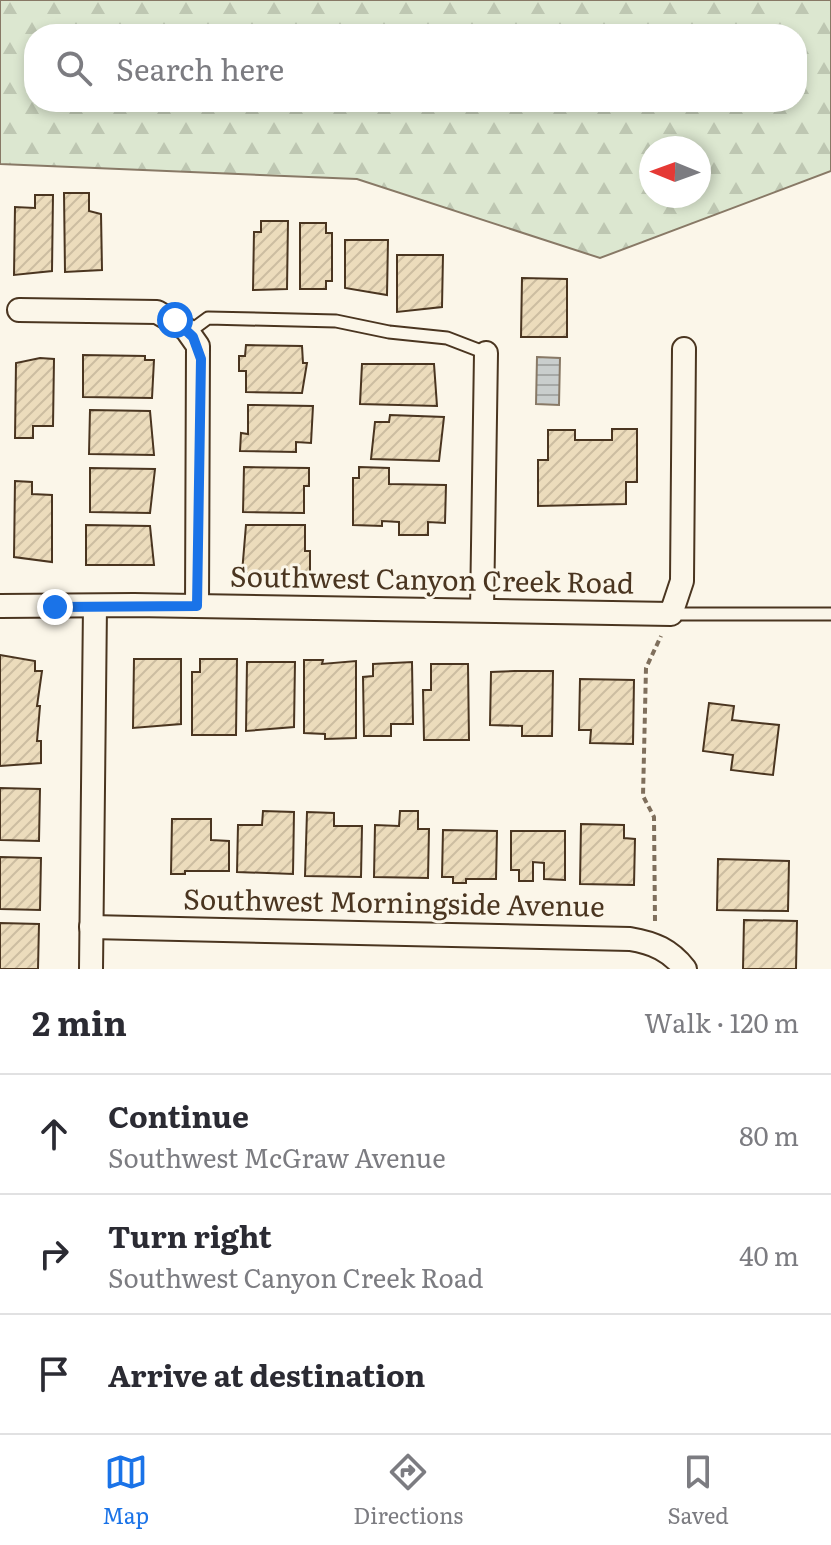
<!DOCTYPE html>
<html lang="en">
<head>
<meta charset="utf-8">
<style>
  body { margin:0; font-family:Literata,serif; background:#f2f2f3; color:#2b2b33 }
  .compass { position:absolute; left:639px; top:136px; width:72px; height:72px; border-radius:50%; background:#fff; box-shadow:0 4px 12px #0003; rotate:271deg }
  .stop { position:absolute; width:24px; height:24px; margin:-18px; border:6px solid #1a73e8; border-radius:50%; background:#fff }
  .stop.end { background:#1a73e8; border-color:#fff; box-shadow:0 2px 8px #0008 }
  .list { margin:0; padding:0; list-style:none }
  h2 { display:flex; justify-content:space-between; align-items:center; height:104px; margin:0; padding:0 32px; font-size:34px }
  h2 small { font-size:26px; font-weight:400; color:#7c7c81 }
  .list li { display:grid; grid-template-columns:52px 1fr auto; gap:24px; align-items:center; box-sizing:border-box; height:120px; padding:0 32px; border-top:2px solid #e1e1e2 }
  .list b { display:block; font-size:30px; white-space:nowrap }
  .list p { margin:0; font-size:26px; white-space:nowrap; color:#7c7c81 }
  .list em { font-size:26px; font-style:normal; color:#7c7c81 }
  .icon { flex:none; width:44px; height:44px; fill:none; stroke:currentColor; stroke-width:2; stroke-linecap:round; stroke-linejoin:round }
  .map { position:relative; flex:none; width:831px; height:969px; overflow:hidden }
  .search { position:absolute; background:#fff; box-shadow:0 4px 12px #0003; left:24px; right:24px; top:24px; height:88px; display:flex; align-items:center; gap:20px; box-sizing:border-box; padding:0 28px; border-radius:32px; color:#7c7c81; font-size:30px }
  .sheet { height:464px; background:#fff }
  nav { display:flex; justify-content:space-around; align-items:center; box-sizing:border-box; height:112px; border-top:2px solid #e1e1e2; background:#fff; font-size:22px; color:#7c7c81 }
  nav a { display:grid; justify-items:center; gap:4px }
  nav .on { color:#1a73e8 }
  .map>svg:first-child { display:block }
</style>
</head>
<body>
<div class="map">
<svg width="831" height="969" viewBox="0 0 831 969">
  <defs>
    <pattern id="forest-firs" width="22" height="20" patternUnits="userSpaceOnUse" patternTransform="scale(2)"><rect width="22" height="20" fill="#dce7d0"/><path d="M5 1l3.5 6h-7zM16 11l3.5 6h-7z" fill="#bec7b2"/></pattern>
    <pattern id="water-rules" width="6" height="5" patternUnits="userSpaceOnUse" patternTransform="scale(2)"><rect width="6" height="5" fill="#c9cecd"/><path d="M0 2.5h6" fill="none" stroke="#a5a8a6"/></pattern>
    <pattern id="building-hatch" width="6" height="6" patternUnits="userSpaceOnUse" patternTransform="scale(2)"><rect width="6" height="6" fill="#ecdcbc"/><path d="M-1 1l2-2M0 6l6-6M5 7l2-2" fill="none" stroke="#ccbda1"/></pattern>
  </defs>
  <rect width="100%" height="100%" fill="#fbf6e9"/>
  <path fill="url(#forest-firs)" stroke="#887966" stroke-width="2" fill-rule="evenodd" d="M 0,0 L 831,0 L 831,171 L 600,258 L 357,179 L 0,164 ZM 34,34 L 797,34 L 797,102 L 34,102 ZM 651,148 L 699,148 L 699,196 L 651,196 Z"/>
  <polygon fill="url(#water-rules)" stroke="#887966" stroke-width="2" points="537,357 560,358 559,405 536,404"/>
  <g fill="url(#building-hatch)" stroke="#4a3520" stroke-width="2">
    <polygon points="64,193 89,193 89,211 101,214 102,270 65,272"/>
    <polygon points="35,195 53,195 52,271 14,275 15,207 35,208"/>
    <polygon points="261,221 288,221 287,289 253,290 254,232 261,232"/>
    <polygon points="300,223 326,223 326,233 332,233 332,281 326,281 326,289 300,289"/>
    <polygon points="345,240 388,240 387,295 345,288"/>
    <polygon points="397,255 443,255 442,307 397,312"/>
    <polygon points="522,278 567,279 567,337 521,337"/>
    <polygon points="246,345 302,346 303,363 307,363 302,393 246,392 246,371 239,371 239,356 245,356"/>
    <polygon points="83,355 145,356 145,360 154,360 152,398 83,397"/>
    <polygon points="40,358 54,359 53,426 33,426 33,438 15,438 16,363"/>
    <polygon points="362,364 434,364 437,406 360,404"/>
    <polygon points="248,405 313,406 311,443 296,442 296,452 240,451 241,433 248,434"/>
    <polygon points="90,410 150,411 154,455 89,454"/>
    <polygon points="390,415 444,417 439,461 371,459 375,422 389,422"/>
    <polygon points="612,429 637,429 637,482 626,482 626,504 538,506 538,460 548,460 548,430 575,430 575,440 612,440"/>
    <polygon points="244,467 309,468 309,486 304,486 304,513 243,512"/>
    <polygon points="359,467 389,468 389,484 446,485 445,523 428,522 428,535 399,535 399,522 382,521 382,526 353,525 353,478 359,478"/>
    <polygon points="90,468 155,469 150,513 90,512"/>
    <polygon points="15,481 32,482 32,494 52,495 52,562 14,557"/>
    <polygon points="86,525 150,526 154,565 86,565"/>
    <polygon points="246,525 305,525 305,551 310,551 310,573 242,573"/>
    <polygon points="0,655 35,661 35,671 42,671 37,706 40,706 37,741 41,741 41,763 0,766"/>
    <polygon points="134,659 181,659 181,724 133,728"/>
    <polygon points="200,659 237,659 236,735 192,735 192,672 200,672"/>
    <polygon points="304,660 323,660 322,664 356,661 356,738 325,739 325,734 304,733"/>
    <polygon points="247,662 295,662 294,727 246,731"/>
    <polygon points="412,662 413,724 391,724 391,736 364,736 363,677 373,676 373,664"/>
    <polygon points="431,664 468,664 469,740 424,740 423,690 431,690"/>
    <polygon points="515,671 553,671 552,736 522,736 522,726 490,725 491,672"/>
    <polygon points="580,679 634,680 633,744 590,743 591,730 579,730"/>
    <polygon points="709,703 734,706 732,720 779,725 773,775 731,770 733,755 703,751"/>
    <polygon points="0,788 40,789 39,841 0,840"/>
    <polygon points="263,811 294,812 293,874 237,872 238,825 262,825"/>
    <polygon points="400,811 418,811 418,829 429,829 428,878 374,877 375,825 399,826"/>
    <polygon points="307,812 334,813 334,826 362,826 361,877 305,876"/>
    <polygon points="172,819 211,819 211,840 229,841 229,871 185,871 185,874 171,874"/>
    <polygon points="581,824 624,825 624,838 635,839 634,885 580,884"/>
    <polygon points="443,830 497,831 496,879 466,879 466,883 453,883 453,877 442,877"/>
    <polygon points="511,831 565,831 565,880 544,879 544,863 533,862 533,881 519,881 519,870 511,870"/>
    <polygon points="0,857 41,858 40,910 0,909"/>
    <polygon points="718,859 789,861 788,911 717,910"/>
    <polygon points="744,920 797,921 796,969 743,969"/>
    <polygon points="0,923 39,924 38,969 0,969"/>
  </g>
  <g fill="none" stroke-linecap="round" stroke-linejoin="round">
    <g stroke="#4a3520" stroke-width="15">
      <g id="service">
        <polyline points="189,332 208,318 336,321 389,332 447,338 486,353"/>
        <polyline points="671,614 831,614"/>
      </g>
    </g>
    <g stroke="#4a3520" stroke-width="26">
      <g id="minor">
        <polyline points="19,310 157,312 186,329 198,346 197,606"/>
        <polyline points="0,606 134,605 671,614 682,581 684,349"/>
        <polyline points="482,610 486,353"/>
        <path d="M 91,927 L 630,939 C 654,943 670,950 685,969"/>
        <polyline points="91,969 95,606"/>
      </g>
    </g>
    <polyline stroke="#7f6f5c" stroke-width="4" stroke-dasharray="6 4" stroke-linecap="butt" points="655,921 654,817 643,796 646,668 661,636"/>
    <use href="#service" stroke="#fbf6e9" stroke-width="11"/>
    <use href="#minor" stroke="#fbf6e9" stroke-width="22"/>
  </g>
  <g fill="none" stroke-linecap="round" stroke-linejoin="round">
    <polyline stroke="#1a73e8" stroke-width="10" points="55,607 197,606 201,359 193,337 175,320"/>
  </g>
  <g text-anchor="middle" stroke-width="6" stroke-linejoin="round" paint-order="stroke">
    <g font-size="28" fill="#4a3520" stroke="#fbf6e9">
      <text transform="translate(432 580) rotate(1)" y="10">Southwest Canyon Creek Road</text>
      <text transform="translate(394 903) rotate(1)" y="10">Southwest Morningside Avenue</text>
    </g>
  </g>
</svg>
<svg class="compass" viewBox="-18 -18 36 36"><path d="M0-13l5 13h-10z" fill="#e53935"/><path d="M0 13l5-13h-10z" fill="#7c7c81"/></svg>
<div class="stop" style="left:175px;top:320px"></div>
<div class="stop end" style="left:55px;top:607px"></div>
<div class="search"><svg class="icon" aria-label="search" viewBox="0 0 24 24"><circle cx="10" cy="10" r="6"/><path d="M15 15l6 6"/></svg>Search here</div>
</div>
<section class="sheet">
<h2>2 min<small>Walk · 120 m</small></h2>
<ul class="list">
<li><svg class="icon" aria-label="ahead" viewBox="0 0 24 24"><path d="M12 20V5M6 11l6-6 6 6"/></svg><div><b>Continue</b><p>Southwest McGraw Avenue</p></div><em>80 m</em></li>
<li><svg class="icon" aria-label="right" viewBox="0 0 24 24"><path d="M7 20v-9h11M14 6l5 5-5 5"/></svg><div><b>Turn right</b><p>Southwest Canyon Creek Road</p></div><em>40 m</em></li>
<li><svg class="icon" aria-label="arrive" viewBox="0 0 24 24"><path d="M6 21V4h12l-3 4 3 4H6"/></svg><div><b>Arrive at destination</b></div></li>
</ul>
</section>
<nav>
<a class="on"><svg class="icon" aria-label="map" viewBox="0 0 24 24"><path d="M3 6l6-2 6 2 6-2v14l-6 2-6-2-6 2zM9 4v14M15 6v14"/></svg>Map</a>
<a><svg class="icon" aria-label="directions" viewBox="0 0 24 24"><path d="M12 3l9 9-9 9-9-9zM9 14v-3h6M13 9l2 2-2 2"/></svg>Directions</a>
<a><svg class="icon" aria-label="saved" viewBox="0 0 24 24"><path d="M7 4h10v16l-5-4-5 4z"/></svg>Saved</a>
</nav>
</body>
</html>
